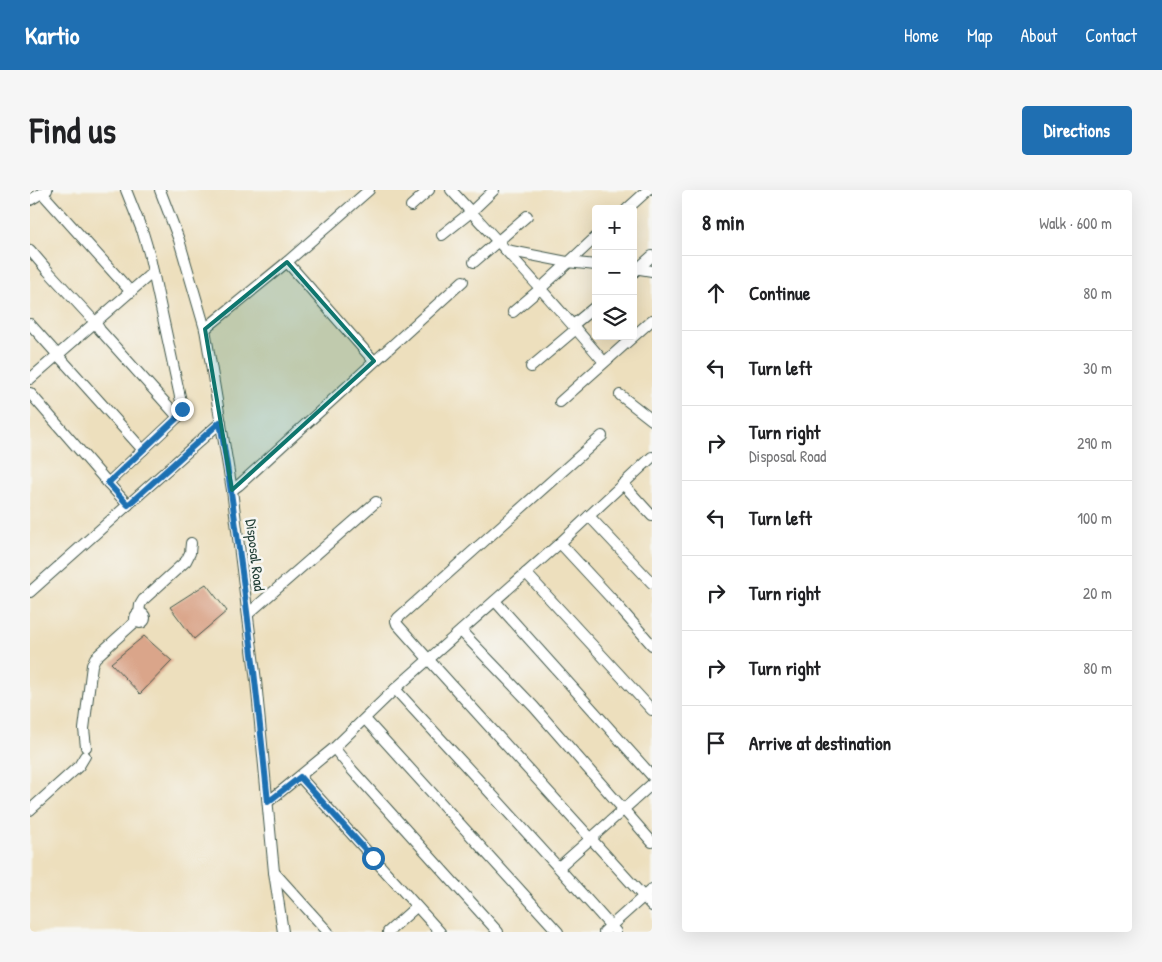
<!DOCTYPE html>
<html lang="en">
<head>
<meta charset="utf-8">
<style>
  body { margin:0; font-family:"Patrick Hand",sans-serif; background:#f6f6f6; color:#202124 }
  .controls { position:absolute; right:15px; top:15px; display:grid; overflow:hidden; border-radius:5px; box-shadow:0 5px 20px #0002 }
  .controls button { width:45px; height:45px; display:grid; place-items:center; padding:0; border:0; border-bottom:1px solid #e0e0e0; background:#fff; color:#202124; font:25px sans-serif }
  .stop { position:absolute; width:15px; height:15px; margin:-11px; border:4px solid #1f6fb2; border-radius:50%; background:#fff }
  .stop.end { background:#1f6fb2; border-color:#fff; box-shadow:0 1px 5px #0008 }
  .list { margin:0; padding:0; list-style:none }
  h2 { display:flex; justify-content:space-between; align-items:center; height:65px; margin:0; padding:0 20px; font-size:21px }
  h2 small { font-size:16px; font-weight:400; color:#757577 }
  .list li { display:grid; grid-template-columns:32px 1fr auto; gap:15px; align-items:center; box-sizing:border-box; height:75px; padding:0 20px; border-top:1px solid #e0e0e0 }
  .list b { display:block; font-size:19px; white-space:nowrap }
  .list p { margin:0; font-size:16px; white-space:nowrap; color:#757577 }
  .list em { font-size:16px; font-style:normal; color:#757577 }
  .icon { flex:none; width:28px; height:28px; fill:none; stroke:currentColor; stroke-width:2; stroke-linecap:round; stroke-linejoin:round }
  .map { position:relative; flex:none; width:622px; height:742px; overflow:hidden; border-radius:5px }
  header { display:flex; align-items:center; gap:30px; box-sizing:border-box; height:70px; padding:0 25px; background:#1f6fb2; color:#fff }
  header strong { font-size:24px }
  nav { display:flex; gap:28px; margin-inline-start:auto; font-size:18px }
  .intro { display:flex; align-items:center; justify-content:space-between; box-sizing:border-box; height:120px; padding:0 30px }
  h1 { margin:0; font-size:35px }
  .button { padding:12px 22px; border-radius:5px; background:#1f6fb2; color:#fff; font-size:18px; font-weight:700 }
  main { display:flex; gap:30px; padding:0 30px }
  aside { flex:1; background:#fff; border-radius:5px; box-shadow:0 5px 20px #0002 }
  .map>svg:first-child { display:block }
</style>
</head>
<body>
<header>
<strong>Kartio</strong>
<nav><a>Home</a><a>Map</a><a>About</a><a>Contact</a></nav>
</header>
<div class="intro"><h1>Find us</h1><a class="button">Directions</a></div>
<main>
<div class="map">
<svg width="622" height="742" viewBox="0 0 622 742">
  <rect width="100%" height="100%" fill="#f6f6f2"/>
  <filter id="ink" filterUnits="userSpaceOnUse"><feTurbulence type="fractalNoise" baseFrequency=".02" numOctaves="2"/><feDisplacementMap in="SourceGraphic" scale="10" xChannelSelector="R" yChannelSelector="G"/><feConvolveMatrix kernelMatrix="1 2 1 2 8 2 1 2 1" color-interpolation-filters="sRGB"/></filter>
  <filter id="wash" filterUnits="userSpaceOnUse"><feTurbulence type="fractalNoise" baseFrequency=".0096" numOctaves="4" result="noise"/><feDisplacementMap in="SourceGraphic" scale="20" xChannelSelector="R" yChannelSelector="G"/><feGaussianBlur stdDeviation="1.12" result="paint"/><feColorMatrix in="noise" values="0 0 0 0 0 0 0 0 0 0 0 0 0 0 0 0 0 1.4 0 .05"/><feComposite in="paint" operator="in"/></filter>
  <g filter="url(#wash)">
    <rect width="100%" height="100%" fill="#eddfbd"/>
    <g id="blocks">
      <g fill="#daa58a">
        <polygon points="176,394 197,421 164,449 140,417"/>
        <polygon points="114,446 142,471 110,504 81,473"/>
      </g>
    </g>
  </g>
  <g filter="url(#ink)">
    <use href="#blocks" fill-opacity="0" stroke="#3e5549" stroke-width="1"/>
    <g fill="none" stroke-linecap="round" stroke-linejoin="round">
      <g stroke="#3e5549" stroke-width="12">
        <g id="minor">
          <polyline points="96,0 113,43 119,63 152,216 152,221 148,227 78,293 98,315"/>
          <polyline points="130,0 149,50 175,139 202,300 226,491 244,682 253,742"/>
          <path d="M 421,0 C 473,57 525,113 574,172"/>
          <polyline points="12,3 101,102"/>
          <polyline points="0,10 17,0"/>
          <polyline points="381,16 399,0"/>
          <polyline points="597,19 618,0"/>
          <polyline points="412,45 441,22 464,0"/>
          <polyline points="0,60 18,81 65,132 70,140 148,227"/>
          <polyline points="476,60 537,72 566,75"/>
          <polyline points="257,72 344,171"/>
          <polyline points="444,72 497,26"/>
          <polyline points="604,78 622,81"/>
          <polyline points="603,83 622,66"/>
          <polyline points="483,122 510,99 566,47"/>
          <polyline points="0,134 113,260"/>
          <polyline points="543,135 566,116"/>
          <polyline points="175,139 257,72 339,0"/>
          <polyline points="501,177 546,139"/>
          <polyline points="0,189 123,82"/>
          <polyline points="0,203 78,293"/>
          <polyline points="590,205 622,230"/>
          <polyline points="530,212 622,130"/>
          <polyline points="572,246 368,428 366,431 367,434 399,470 622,716"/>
          <polyline points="593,294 622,326"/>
          <polyline points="202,300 209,295 433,91"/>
          <polyline points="559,326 622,393"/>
          <polyline points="530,353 580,407 622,455"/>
          <polyline points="496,383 622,520"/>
          <polyline points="0,402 191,232"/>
          <polyline points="465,411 622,586"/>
          <polyline points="109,423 110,415 113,410 156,371 160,363 161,353"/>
          <circle cx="110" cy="428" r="5"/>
          <polyline points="218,424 346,312"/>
          <polyline points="431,441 504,517 622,652"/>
          <path d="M 365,499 C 439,580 514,660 586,742"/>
          <polyline points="335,529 528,742"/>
          <polyline points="56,557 54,539 62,475 65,468 106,431"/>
          <polyline points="304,558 322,580 468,742"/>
          <polyline points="270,587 410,742"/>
          <polyline points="238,612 304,558 365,499 530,353 622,267"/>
          <polyline points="0,620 49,576 55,566"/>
          <polyline points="529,677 622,594"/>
          <polyline points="244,682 298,742"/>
          <polyline points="358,742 386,717"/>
          <polyline points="574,742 622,699"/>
        </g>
      </g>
      <use href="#minor" stroke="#fff" stroke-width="10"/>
    </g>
  </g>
  <g fill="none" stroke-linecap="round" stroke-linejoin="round" filter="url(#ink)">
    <path stroke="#1f6fb2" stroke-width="6" d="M 152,219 L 148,227 L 78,293 L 98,315 L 190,232 C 211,358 225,485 238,612 L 270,587 L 343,668"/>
  </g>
  <path fill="#0f766e" fill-opacity="0.2" stroke="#0f766e" stroke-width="4" stroke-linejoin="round" d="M 257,72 L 344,171 L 202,300 L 175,139 Z"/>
  <g text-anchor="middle" stroke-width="5" stroke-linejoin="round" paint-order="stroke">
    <g font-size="15" fill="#1f3d34" stroke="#f6f6f2">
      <text transform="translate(225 365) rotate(83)" y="5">Disposal Road</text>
    </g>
  </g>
</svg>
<div class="controls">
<button>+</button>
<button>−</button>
<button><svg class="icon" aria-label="layers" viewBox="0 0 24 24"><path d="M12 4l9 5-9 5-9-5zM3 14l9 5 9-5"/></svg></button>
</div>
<div class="stop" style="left:343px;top:668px"></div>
<div class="stop end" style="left:152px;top:219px"></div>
</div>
<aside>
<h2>8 min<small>Walk · 600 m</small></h2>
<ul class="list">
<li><svg class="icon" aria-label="ahead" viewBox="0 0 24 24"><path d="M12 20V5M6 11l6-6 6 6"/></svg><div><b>Continue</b></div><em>80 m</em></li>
<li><svg class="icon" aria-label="left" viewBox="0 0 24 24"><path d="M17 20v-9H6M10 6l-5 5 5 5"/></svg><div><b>Turn left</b></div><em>30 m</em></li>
<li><svg class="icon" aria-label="right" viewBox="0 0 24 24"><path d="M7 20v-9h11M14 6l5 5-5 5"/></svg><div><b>Turn right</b><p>Disposal Road</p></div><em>290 m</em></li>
<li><svg class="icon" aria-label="left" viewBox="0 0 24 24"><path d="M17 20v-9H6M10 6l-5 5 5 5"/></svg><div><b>Turn left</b></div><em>100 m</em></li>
<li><svg class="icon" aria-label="right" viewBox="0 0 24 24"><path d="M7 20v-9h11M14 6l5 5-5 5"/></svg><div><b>Turn right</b></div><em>20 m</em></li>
<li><svg class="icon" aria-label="right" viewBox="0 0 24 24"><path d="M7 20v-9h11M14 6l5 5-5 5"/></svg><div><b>Turn right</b></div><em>80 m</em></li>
<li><svg class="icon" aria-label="arrive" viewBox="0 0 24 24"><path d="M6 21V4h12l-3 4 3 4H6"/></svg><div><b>Arrive at destination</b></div></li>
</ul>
</aside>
</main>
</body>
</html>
